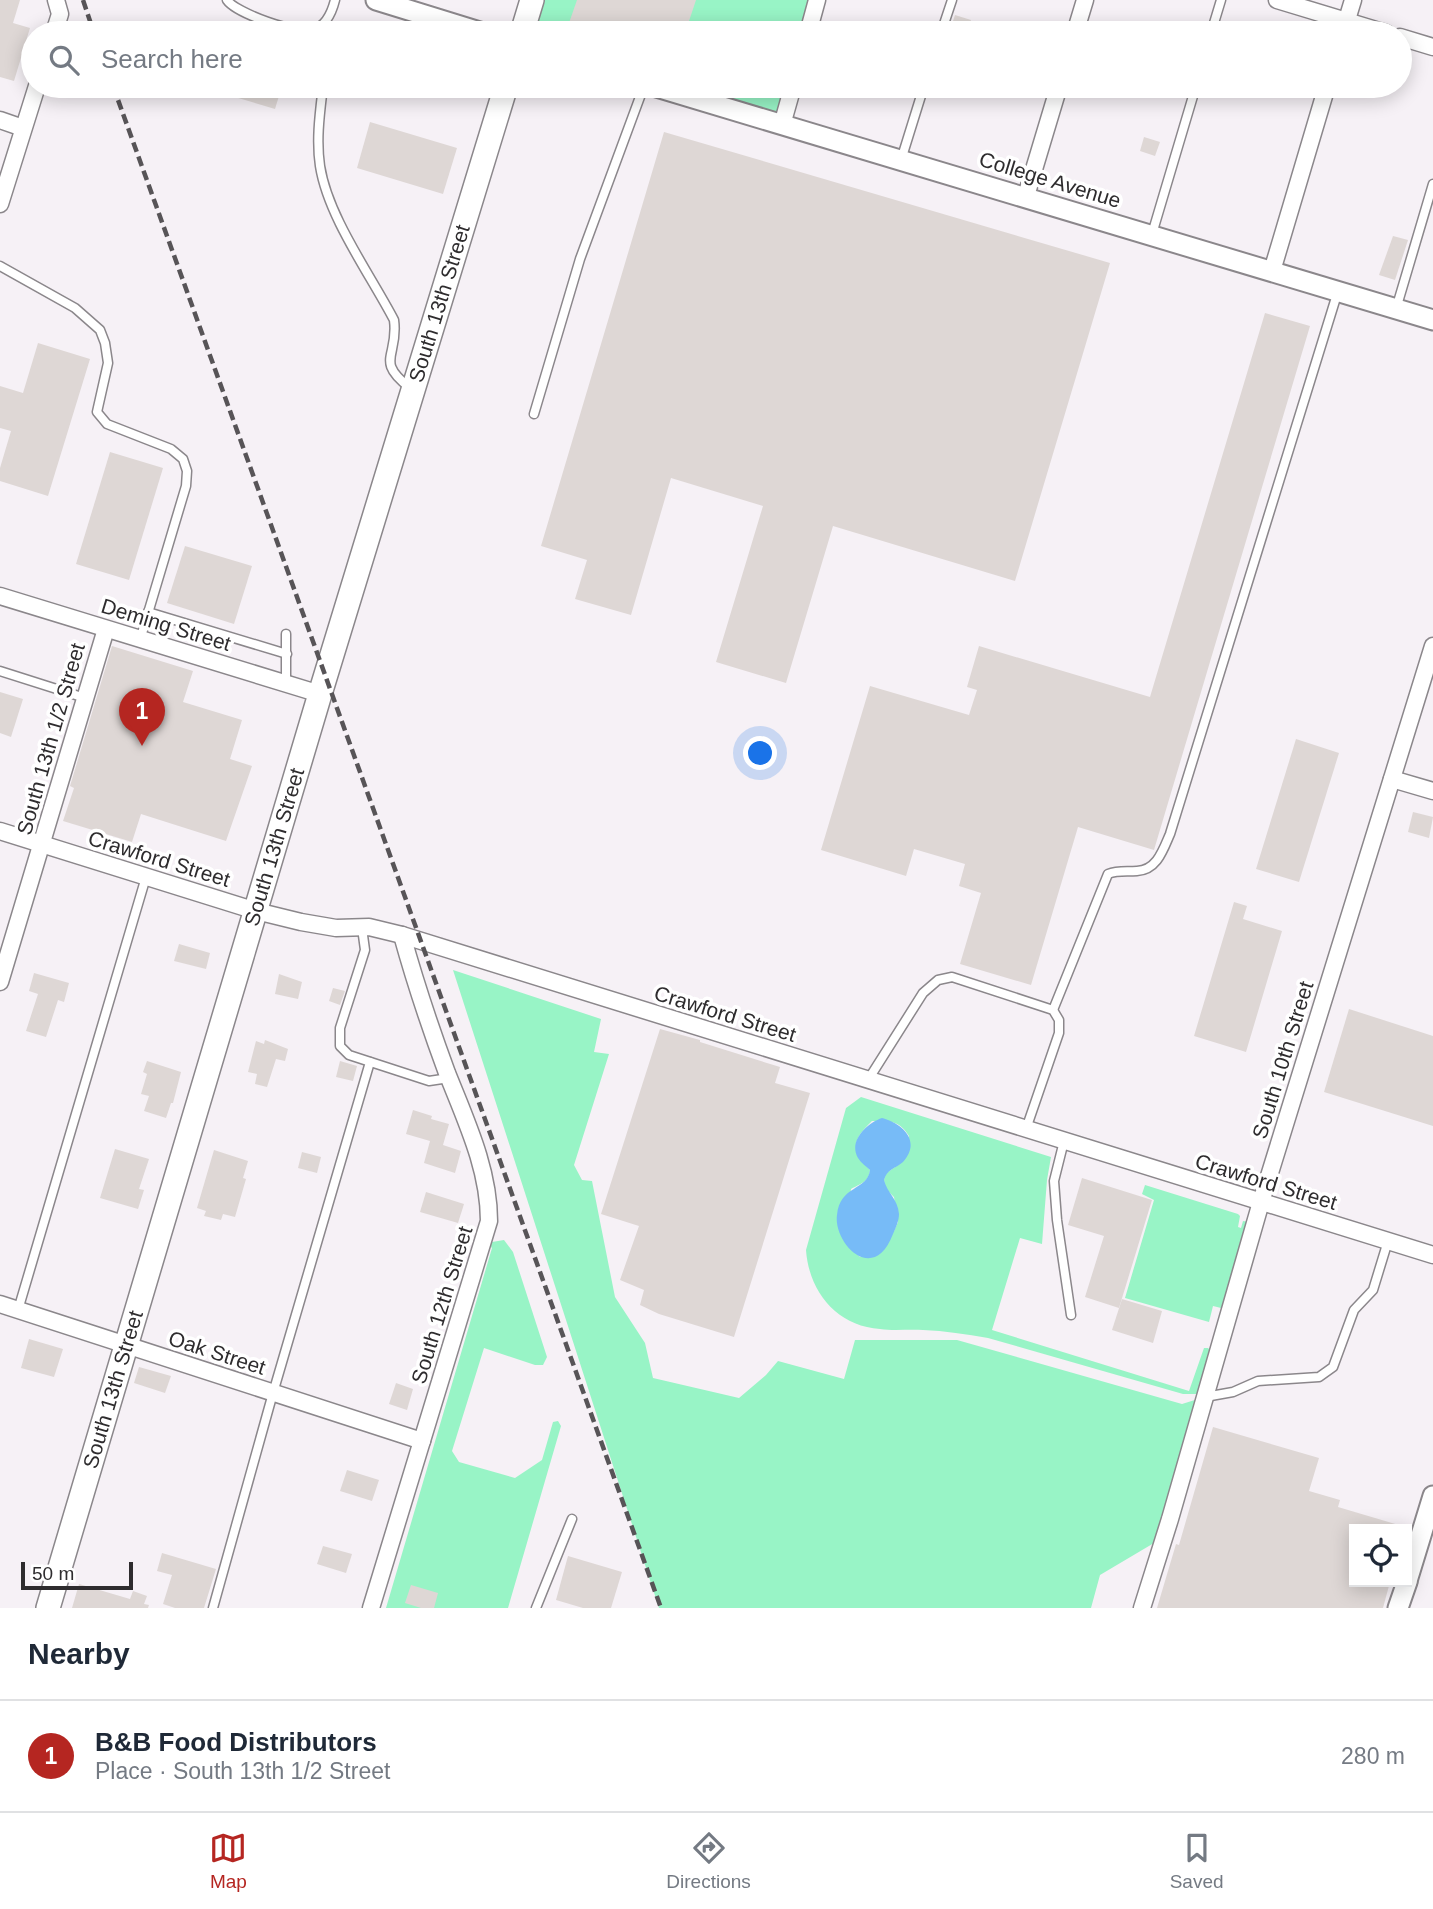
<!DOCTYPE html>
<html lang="en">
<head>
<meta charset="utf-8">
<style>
  body { margin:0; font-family:Arial,sans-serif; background:#f6f6f7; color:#1f2937 }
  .controls { position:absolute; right:21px; bottom:21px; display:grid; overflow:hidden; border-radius:0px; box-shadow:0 4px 18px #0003 }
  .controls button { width:63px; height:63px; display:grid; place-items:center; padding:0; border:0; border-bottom:2px solid #e0e1e3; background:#fff; color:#1f2937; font:35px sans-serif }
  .scale { position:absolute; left:21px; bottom:18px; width:112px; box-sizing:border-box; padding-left:7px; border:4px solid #2e2c2e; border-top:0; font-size:19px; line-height:24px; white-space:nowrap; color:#2e2c2e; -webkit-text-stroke:5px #fff; paint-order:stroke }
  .you { position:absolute; left:761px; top:754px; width:24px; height:24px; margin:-18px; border:5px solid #fff; border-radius:50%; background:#1a73e8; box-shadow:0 0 0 10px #1a73e833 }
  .badge { display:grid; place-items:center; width:46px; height:46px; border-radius:50%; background:#b52621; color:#fff; font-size:23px; font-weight:700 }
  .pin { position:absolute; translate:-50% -58px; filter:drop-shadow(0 2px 4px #0008) }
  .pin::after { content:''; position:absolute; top:37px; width:24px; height:21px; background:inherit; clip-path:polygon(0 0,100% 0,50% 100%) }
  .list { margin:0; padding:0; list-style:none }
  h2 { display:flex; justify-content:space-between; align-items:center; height:91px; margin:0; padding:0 28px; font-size:30px }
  h2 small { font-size:23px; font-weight:400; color:#747a83 }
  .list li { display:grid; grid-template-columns:46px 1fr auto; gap:21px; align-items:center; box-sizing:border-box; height:112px; padding:0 28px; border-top:2px solid #e0e1e3 }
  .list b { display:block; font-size:26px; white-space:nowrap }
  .list p { margin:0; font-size:23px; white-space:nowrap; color:#747a83 }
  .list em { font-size:23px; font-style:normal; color:#747a83 }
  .icon { flex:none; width:38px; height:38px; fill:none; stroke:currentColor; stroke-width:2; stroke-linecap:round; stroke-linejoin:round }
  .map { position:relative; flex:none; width:1433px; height:1608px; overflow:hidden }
  .search { position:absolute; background:#fff; box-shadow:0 4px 18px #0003; left:21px; right:21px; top:21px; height:77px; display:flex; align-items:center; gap:18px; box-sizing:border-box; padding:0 24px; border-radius:38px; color:#747a83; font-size:26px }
  .sheet { height:203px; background:#fff }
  nav { display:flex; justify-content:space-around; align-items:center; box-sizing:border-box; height:98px; border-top:2px solid #e0e1e3; background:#fff; font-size:19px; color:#747a83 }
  nav a { display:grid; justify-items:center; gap:4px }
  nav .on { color:#b52621 }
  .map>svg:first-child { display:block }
</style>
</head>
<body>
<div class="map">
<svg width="1433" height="1608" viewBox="0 0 1433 1608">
  <rect width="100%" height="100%" fill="#f6f1f6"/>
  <g fill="#98f4c6" fill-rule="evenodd">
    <polygon points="532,0 817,0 808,33 522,33"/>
    <polygon points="653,86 793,86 782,125"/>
    <polygon points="453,970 601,1019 594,1052 609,1054 574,1165 582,1180 592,1181 615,1297 645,1343 653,1378 739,1398 766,1375 778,1361 844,1379 855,1340 957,1340 1182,1404 1198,1399 1154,1543 1100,1575 1091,1608 659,1608"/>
    <path d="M 861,1097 L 1051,1157 L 1047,1180 L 1042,1244 L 1020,1238 L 992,1330 L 1189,1391 L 1204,1348 L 1208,1348 L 1210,1350 L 1197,1394 L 1183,1394 L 988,1338 C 966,1334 945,1331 923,1330 C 909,1329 894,1331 880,1329 C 837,1326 809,1292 806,1250 L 846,1108 ZM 872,1121 C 890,1121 899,1120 909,1136 L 898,1165 L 885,1174 L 884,1180 L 885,1188 L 894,1197 L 898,1222 L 894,1231 L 860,1257 L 844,1240 L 851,1189 C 860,1184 869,1182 870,1170 C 851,1150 851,1141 872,1121 Z"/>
    <polygon points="1145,1185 1238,1214 1240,1216 1238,1227 1241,1228 1243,1221 1249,1222 1224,1305 1221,1308 1213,1306 1209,1322 1125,1298 1154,1200 1142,1194"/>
    <polygon points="504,1240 513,1252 547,1357 543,1365 535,1365 484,1348 452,1451 459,1462 515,1478 542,1460 553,1422 558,1421 561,1426 508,1608 386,1608 492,1248 490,1246 492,1242"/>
  </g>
  <path fill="#77bbf7" d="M 882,1118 C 902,1123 922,1141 903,1162 C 895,1169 887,1169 884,1180 C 887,1193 898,1199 899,1214 C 899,1221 896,1227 893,1234 C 873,1286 833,1242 837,1215 C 840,1185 867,1191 870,1170 C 866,1166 861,1163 858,1158 C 848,1141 867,1123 882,1118 Z"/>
  <g fill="#ded7d5">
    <polygon points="0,0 20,0 13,23 30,28 14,81 0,77"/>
    <polygon points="577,0 696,0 685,33 606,33 569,23"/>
    <polygon points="955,15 971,20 967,33 949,33"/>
    <polygon points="209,86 282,86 275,109 208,89"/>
    <polygon points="370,122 457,148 443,194 357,168"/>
    <polygon points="664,132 1110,263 1015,581 833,526 786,683 716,662 763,506 671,478 631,615 575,599 587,560 541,546"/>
    <polygon points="1144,137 1160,142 1155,156 1140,151"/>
    <polygon points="1393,236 1408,240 1395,280 1379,275"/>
    <polygon points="1265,313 1310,326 1154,850 1078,827 1031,985 960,964 981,893 959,886 965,864 914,849 906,876 821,850 870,686 969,715 977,690 967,687 979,646 1150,697"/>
    <polygon points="38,343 90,359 48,496 0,481 0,468 11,431 0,428 0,386 23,393"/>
    <polygon points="110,452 163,468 129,580 76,564"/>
    <polygon points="185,546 252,566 234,624 167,603"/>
    <polygon points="112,646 193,671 183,702 242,720 230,759 252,766 226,841 141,814 132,842 63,821 74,788 70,786"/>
    <polygon points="0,692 23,699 11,737 0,733"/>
    <polygon points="1296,739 1339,753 1299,882 1256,869"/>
    <polygon points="1413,812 1433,817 1429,838 1408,832"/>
    <polygon points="1234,902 1247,906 1243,919 1282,931 1246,1052 1194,1036"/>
    <polygon points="179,944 210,953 206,969 174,961"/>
    <polygon points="34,973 69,983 64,1002 58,1000 46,1037 26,1031 38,994 29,991"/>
    <polygon points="279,974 302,982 298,999 275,994"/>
    <polygon points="333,988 345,991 340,1005 329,1001"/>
    <polygon points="1349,1009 1433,1036 1433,1126 1324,1092"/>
    <polygon points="660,1029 700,1040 700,1042 780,1067 775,1083 810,1093 734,1337 659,1314 640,1305 644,1290 620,1280 639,1226 601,1214"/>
    <polygon points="265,1040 288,1049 285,1061 276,1059 267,1087 255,1084 257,1074 248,1072 256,1041 264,1044"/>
    <polygon points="147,1061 181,1072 173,1103 171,1103 166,1118 144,1111 149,1096 141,1094 147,1074 143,1072"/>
    <polygon points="340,1061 357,1066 353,1081 336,1077"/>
    <polygon points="413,1110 432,1116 431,1119 449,1124 443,1145 461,1151 455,1173 424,1163 430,1141 406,1134"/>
    <polygon points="115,1149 149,1159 139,1189 144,1190 138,1209 100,1198"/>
    <polygon points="214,1150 248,1161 243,1178 246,1179 235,1217 223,1214 221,1220 204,1216 206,1211 197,1208"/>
    <polygon points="302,1152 321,1157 317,1173 298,1168"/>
    <polygon points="1082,1178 1152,1200 1119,1308 1085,1297 1104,1236 1068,1225"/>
    <polygon points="426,1192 464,1204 458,1223 420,1212"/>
    <polygon points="1122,1299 1162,1311 1153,1343 1112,1330"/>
    <polygon points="29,1339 63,1349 54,1377 21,1368"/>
    <polygon points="139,1367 171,1376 165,1393 134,1383"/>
    <polygon points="396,1383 413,1389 407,1410 389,1404"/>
    <polygon points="1213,1427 1319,1458 1309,1491 1340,1500 1338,1507 1402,1526 1402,1529 1354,1529 1354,1582 1390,1582 1383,1608 1157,1608 1176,1544 1179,1545"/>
    <polygon points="347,1470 379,1480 372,1501 340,1491"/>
    <polygon points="323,1546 352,1554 346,1573 317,1564"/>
    <polygon points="162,1553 216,1569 204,1608 175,1608 163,1604 172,1575 157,1571"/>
    <polygon points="568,1556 622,1572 611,1608 583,1608 556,1600"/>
    <polygon points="79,1584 130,1599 133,1591 147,1596 144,1604 149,1605 148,1608 72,1608"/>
    <polygon points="411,1585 438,1593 434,1608 421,1608 405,1603"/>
  </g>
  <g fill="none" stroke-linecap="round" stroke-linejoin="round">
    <g stroke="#8b878b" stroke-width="11">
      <g id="service">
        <path d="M 227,0 C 236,13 297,35 313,30 C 326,26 332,12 335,0"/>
        <polyline points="941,33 952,0"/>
        <polyline points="1211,33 1221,0"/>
        <path d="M 323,86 C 320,112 316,139 320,166 C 328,217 370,274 394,320 C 399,357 374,360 410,388"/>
        <polyline points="901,160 924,86"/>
        <polyline points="1152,234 1196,86"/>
        <polyline points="0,266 75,308 100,330 105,343 108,363 97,412 107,424 171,449 183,459 187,471 186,486 140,640"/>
        <polyline points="1396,309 1433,184"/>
        <polyline points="534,414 580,259 644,86"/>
        <polyline points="148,612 287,654"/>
        <polyline points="0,671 85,698"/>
        <polyline points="286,683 286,634"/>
        <polyline points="362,928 365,950 340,1028 340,1046 349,1055 429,1081 449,1078"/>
        <path d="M 1053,1010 L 1108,874 C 1118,870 1127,872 1137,871 C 1157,870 1163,850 1170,834 L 1338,291"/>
        <polyline points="868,1080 923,993 938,980 952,977 1053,1010 1059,1020 1059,1033 1026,1129"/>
        <polyline points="1064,1141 1054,1181 1057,1220 1071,1315"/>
        <polyline points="18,1310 146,877"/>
        <polyline points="1205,1397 1233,1392 1258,1381 1319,1377 1333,1367 1354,1310 1373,1290 1388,1241"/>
        <polyline points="213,1608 273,1393 370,1062"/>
        <polyline points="536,1608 572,1519"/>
      </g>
    </g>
    <g stroke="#8b878b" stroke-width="19">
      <g id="minor">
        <polyline points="1277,0 1386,33"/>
        <polyline points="54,33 60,14 56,0"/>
        <polyline points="808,33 817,0"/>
        <polyline points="1075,33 1085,0"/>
        <polyline points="1343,33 1353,0"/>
        <polyline points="1400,37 1433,47"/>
        <polyline points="0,120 23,128"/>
        <polyline points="782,125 793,86"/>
        <polyline points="1026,196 1059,86"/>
        <polyline points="0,204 37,86"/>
        <polyline points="1272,271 1327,86"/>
        <polyline points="0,596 320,694"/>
        <polyline points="1392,779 1433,791"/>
        <polyline points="0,831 256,911 301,922 336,928 369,927 402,935 1433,1255"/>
        <polyline points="0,982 106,629"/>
        <polyline points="0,1304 422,1441"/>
        <path d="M 371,1608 L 489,1221 C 489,1169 466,1121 447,1073 C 430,1027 415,982 402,935"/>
        <polyline points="1142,1608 1170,1519 1261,1202 1433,646"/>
      </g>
    </g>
    <g stroke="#8b878b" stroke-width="23">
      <g id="tertiary">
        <polyline points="376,0 483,33"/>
        <polyline points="653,86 1433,320"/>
        <polyline points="1407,1581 1433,1496"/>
        <polyline points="1398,1608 1407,1582"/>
      </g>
    </g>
    <g stroke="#8b878b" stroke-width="26">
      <g id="secondary">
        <polyline points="522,33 532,0"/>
        <path id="s1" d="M 48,1608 L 320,694 L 506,86"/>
      </g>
    </g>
    <use href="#service" stroke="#fff" stroke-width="8"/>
    <use href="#minor" stroke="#fff" stroke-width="16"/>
    <use href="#tertiary" stroke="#fff" stroke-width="19"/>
    <use href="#secondary" stroke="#fff" stroke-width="23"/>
    <g stroke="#575457" stroke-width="4.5" stroke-dasharray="10 5" stroke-linecap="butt">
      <polyline points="83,0 94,33"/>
      <polyline points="113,86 661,1608"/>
    </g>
  </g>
  <g text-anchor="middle" stroke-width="7" stroke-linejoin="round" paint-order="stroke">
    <g font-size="21" fill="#2e2c2e" stroke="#fff">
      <text transform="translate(1050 180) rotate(17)" y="7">College Avenue</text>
      <text dy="7" stroke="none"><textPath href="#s1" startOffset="1362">South 13th Street</textPath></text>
      <text transform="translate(166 625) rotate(17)" y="7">Deming Street</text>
      <text transform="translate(51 739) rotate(-74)" y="7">South 13th 1/2 Street</text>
      <text dy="7" stroke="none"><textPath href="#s1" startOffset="794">South 13th Street</textPath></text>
      <text transform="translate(159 859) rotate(17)" y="7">Crawford Street</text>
      <text transform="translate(725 1014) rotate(17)" y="7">Crawford Street</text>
      <text transform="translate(1283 1060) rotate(-73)" y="7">South 10th Street</text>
      <text transform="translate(1266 1182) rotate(17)" y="7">Crawford Street</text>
      <text transform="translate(442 1305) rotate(-73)" y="7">South 12th Street</text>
      <text transform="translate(217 1353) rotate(18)" y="7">Oak Street</text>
      <text dy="7" stroke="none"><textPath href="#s1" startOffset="228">South 13th Street</textPath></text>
    </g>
  </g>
</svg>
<div class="controls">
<button><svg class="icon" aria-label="locate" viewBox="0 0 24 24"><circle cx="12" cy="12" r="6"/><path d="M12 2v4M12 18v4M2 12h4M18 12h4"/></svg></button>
</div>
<div class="scale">50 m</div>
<div class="you"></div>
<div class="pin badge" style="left:142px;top:746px">1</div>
<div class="search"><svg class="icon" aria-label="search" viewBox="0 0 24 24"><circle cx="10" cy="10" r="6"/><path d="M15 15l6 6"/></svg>Search here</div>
</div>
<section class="sheet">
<h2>Nearby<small></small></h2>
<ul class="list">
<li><span class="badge">1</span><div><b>B&amp;B Food Distributors</b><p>Place · South 13th 1/2 Street</p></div><em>280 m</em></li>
</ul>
</section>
<nav>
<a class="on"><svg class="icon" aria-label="map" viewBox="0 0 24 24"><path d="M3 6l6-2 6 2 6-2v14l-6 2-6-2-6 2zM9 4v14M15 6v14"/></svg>Map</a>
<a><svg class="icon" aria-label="directions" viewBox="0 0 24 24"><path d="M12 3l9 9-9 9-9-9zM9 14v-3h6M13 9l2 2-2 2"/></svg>Directions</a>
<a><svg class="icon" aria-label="saved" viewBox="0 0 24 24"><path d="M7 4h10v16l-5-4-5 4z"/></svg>Saved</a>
</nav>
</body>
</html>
